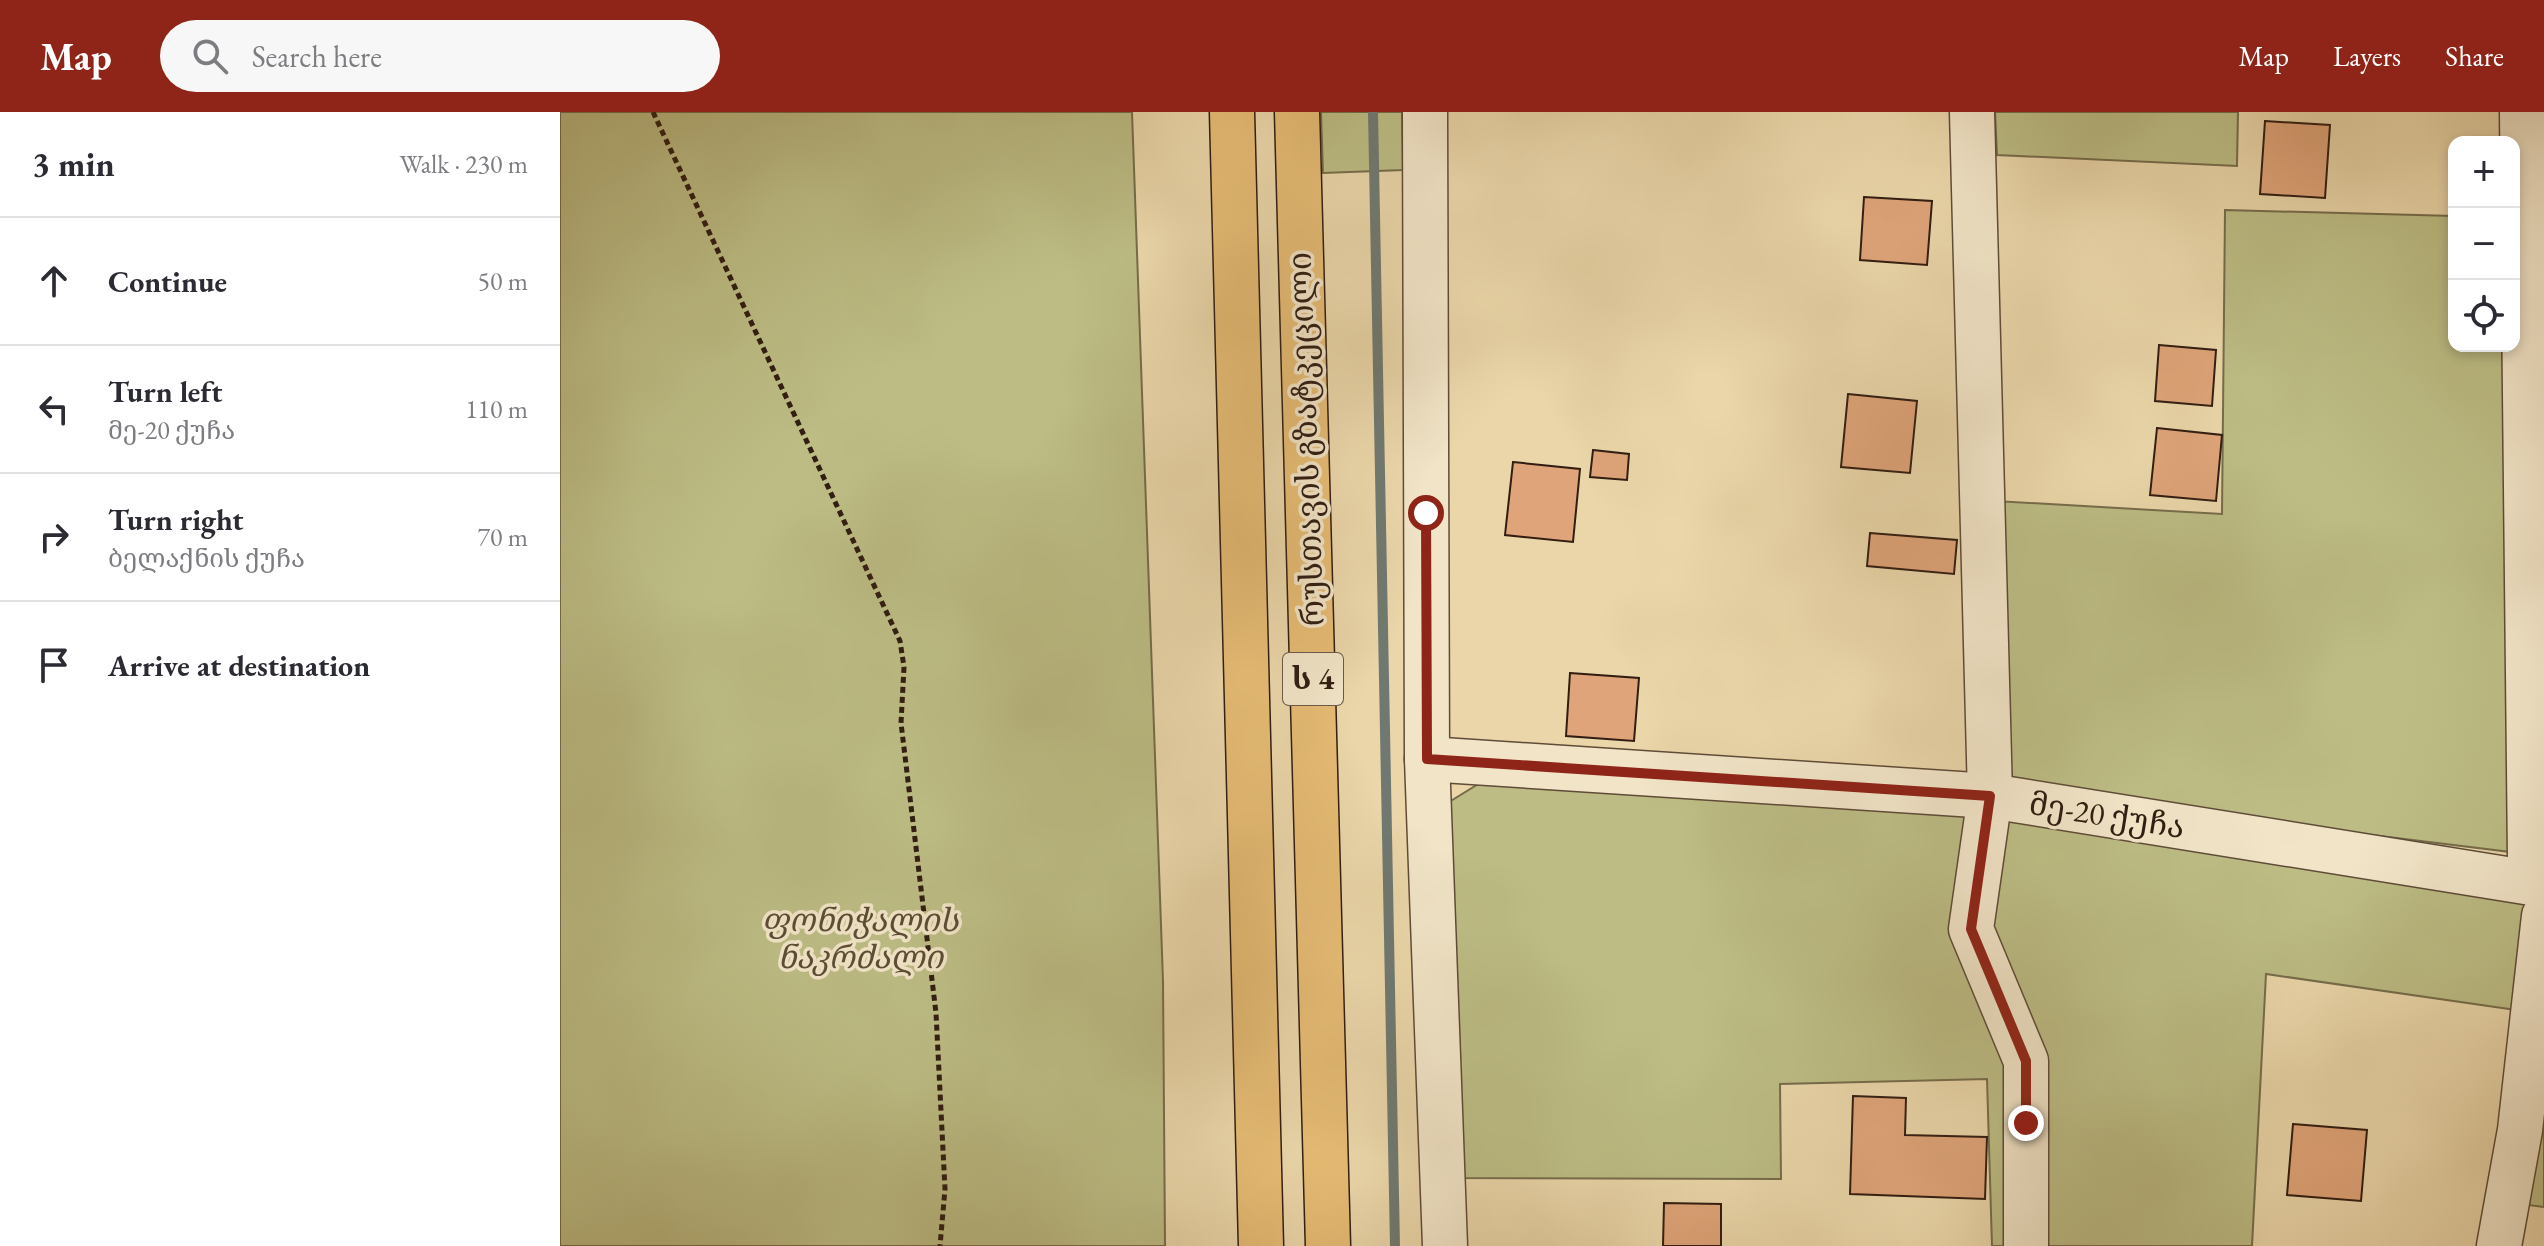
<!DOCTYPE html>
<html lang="en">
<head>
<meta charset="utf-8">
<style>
  body { margin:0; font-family:"EB Garamond","Noto Serif Georgian",serif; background:#f7f7f7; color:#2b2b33 }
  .controls { position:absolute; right:24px; top:24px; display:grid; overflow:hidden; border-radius:16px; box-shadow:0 4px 12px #0003 }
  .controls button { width:72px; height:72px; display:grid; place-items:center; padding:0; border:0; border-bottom:2px solid #e1e1e2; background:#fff; color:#2b2b33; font:40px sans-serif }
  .stop { position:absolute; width:24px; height:24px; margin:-18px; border:6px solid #8f2418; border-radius:50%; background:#fff }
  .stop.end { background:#8f2418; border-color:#fff; box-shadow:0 2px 8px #0008 }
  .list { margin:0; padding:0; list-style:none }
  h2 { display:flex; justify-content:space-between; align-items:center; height:104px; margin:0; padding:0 32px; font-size:34px }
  h2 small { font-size:26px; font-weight:400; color:#7c7c81 }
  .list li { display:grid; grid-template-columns:52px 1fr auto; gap:24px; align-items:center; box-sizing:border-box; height:128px; padding:0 32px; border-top:2px solid #e1e1e2 }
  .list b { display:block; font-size:30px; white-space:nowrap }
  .list p { margin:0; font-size:26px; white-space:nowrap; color:#7c7c81 }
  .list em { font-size:26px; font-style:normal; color:#7c7c81 }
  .icon { flex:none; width:44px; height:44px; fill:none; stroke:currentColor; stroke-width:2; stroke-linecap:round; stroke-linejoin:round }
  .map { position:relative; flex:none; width:1984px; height:1134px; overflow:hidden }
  header { display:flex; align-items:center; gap:48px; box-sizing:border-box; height:112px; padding:0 40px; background:#8f2418; color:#fff }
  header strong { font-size:38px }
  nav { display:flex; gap:44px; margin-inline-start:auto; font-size:28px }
  .search { width:560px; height:72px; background:#f7f7f7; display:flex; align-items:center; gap:20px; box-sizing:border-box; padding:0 28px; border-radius:44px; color:#7c7c81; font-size:30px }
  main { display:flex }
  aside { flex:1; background:#fff }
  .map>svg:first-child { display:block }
</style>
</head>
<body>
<header>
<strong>Map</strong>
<div class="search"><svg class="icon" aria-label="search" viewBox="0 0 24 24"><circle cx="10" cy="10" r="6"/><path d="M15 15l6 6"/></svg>Search here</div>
<nav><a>Map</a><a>Layers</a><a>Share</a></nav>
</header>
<main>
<aside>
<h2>3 min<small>Walk · 230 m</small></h2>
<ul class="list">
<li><svg class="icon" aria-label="ahead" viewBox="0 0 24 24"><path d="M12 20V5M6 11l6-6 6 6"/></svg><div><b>Continue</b></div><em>50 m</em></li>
<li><svg class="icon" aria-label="left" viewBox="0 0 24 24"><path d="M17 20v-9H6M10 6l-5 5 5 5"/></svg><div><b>Turn left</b><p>მე-20 ქუჩა</p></div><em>110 m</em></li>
<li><svg class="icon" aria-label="right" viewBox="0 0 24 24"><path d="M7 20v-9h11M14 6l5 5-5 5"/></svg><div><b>Turn right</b><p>ბელაქნის ქუჩა</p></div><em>70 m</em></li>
<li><svg class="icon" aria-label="arrive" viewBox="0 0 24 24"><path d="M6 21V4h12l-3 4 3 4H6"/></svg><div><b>Arrive at destination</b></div></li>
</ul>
</aside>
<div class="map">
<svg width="1984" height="1134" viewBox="0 0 1984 1134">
  <rect width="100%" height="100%" fill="#ead6a9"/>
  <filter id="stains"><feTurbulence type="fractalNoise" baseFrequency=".0025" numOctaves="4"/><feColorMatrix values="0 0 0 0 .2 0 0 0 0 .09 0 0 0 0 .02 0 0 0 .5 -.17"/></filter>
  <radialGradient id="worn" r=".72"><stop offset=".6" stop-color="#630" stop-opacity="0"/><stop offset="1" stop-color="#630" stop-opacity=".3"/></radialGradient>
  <g fill="#bcbc84" stroke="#766c4b" stroke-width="2">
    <polygon points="0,0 572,0 603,869 605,1134 0,1134"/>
    <polygon points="761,0 842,0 843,58 763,61"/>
    <polygon points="1435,0 1678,0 1677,54 1437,43"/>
    <polygon points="1665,98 1894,104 1894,234 1952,234 1959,741 1444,678 1435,389 1662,402"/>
    <polygon points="920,671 1448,695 1984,783 1984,902 1706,862 1692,1134 1432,1134 1427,967 1220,972 1221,1067 893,1066 881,695"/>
    <polygon points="1984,974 1984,1095 1968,1093"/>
  </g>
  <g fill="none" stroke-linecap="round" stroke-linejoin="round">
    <polyline stroke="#707971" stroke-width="10" points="813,0 835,1134"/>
  </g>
  <g fill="#dfa479" stroke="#311d12" stroke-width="2">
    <polygon points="1705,9 1770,13 1765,86 1700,82"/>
    <polygon points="1304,85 1372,89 1367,153 1300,148"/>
    <polygon points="1599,233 1656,238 1652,294 1595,289"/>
    <polygon points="1288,282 1357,289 1350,361 1281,355"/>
    <polygon points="1597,316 1662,323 1656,389 1590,383"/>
    <polygon points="1033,338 1069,342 1067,368 1030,365"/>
    <polygon points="953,350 1020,357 1013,430 945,423"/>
    <polygon points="1310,421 1397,428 1394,462 1307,454"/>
    <polygon points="1010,561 1079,566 1074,629 1006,624"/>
    <polygon points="1293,984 1346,986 1345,1023 1427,1025 1425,1087 1290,1082"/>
    <polygon points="1733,1012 1807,1018 1801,1089 1727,1083"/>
    <polygon points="1104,1091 1161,1092 1161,1134 1103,1134"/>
  </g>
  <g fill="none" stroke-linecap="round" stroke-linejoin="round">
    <g stroke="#5f4b38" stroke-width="47">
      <g id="minor">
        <polyline points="865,0 867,647 885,1134"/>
        <polyline points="1412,0 1430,684 1411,817 1466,949 1466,1134"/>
        <polyline points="1962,0 1970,749 1984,769"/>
        <polyline points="867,647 1430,684 1984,773"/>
        <polyline points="1939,1134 1960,1018 1984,804"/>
      </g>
    </g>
    <g stroke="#311d12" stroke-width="47">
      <g id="highway">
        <polyline points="672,0 701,1134"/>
        <polyline points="737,0 768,1134"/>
      </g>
    </g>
    <polyline stroke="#311d12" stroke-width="5" stroke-dasharray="6 4" stroke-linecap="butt" points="93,0 340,529 344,555 341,611 376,901 385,1077 380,1134"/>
    <use href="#minor" stroke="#f1e4c7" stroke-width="44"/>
    <use href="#highway" stroke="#e5bb74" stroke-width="44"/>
  </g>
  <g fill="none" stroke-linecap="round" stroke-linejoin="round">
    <polyline stroke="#8f2418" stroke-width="10" points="866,401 867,647 1430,684 1411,817 1466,949 1466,1011"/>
  </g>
  <g text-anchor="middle" stroke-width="7" stroke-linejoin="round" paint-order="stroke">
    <rect fill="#f1e4c7" stroke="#6b5948" stroke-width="2" x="723" y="541" width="60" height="52" rx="6"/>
    <g font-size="30" font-weight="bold" fill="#311d12">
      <text x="753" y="577">ს 4</text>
    </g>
    <g font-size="32" fill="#311d12" stroke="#f1e4c7">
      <text transform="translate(746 327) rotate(-92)" y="11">რუსთავის გზატკეცილი</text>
      <text transform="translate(1547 703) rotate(9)" y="11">მე-20 ქუჩა</text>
    </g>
    <g font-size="32" font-style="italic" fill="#5b4d34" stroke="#f1e4c7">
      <text x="300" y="819">ფონიჭალის<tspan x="300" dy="37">ნაკრძალი</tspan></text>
    </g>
  </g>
  <rect width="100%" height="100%" filter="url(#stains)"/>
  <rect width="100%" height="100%" fill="url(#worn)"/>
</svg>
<div class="controls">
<button>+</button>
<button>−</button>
<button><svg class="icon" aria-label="locate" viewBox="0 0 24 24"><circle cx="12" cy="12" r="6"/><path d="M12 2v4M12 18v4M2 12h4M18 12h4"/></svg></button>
</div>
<div class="stop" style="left:866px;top:401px"></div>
<div class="stop end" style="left:1466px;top:1011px"></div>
</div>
</main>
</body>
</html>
